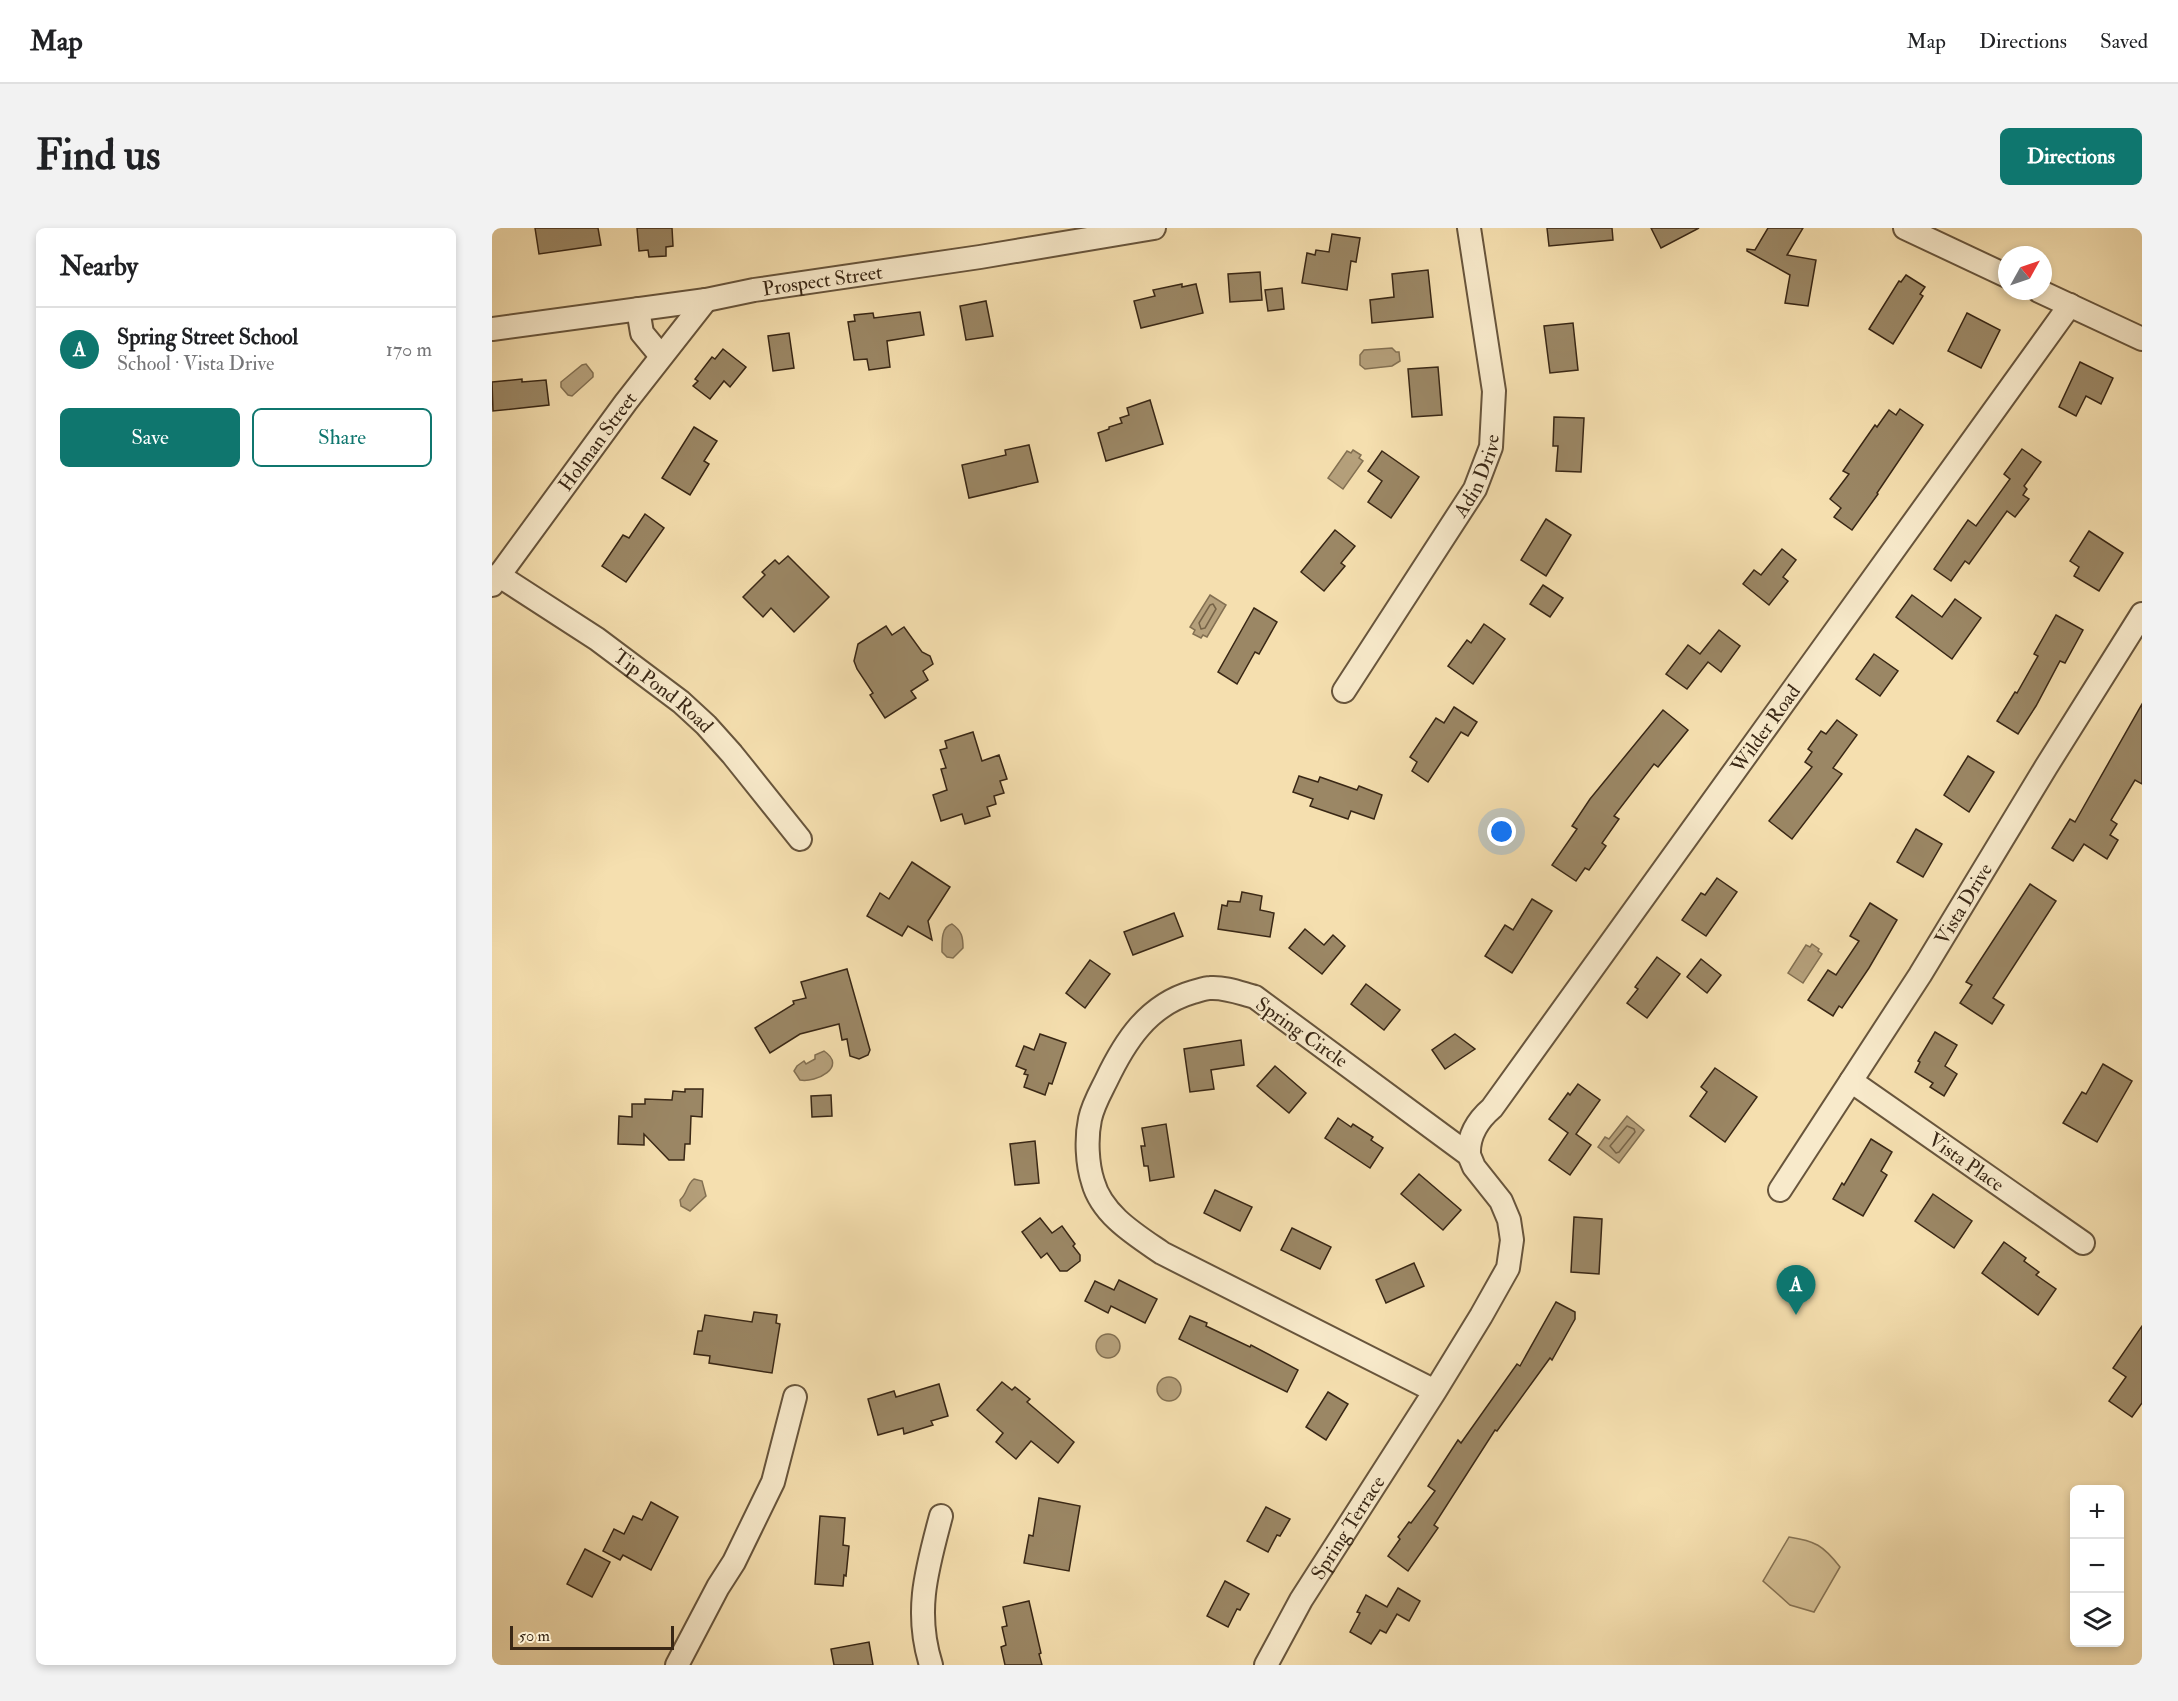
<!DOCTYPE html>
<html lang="en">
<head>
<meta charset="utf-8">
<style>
  body { margin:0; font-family:"IM FELL Double Pica",serif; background:#f2f2f2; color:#202124 }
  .controls { position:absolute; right:18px; bottom:18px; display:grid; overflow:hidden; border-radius:9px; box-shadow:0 3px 9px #0003 }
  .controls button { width:54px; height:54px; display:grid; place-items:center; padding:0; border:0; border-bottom:2px solid #e0e0e0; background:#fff; color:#202124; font:30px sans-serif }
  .compass { position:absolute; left:1506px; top:18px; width:54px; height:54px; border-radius:50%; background:#fff; box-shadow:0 3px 9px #0003; rotate:50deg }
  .scale { position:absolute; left:18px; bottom:15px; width:164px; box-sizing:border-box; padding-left:6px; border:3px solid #392715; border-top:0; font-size:16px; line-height:21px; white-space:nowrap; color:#392715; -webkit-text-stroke:4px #f8eacb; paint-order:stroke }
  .you { position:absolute; left:1010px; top:604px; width:21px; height:21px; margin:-15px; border:4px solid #fff; border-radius:50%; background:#1a73e8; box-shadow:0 0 0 9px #1a73e833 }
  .badge { display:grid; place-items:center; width:39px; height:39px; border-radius:50%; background:#0f766e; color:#fff; font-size:20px; font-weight:700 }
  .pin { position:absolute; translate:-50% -50px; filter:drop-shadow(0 2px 3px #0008) }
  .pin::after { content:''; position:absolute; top:32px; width:21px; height:18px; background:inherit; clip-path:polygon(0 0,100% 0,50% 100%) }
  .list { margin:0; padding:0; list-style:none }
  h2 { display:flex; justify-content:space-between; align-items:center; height:78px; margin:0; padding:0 24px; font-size:26px }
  h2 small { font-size:20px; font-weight:400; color:#757577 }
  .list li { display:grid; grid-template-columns:39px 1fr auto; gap:18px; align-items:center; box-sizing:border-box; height:84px; padding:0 24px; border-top:2px solid #e0e0e0 }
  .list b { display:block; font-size:22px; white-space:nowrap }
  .list p { margin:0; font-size:20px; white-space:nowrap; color:#757577 }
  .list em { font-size:20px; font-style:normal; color:#757577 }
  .actions { display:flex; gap:12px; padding:18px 24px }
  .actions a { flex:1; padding:14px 0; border:2px solid #0f766e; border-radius:9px; text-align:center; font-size:21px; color:#0f766e }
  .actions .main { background:#0f766e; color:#fff }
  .icon { flex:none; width:33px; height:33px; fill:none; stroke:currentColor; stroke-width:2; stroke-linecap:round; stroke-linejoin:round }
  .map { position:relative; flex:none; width:1650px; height:1437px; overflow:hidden; border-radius:9px }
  header { display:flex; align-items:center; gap:36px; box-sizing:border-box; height:84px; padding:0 30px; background:#fff; border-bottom:2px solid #e0e0e0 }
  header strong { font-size:28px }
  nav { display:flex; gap:33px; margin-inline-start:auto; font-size:21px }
  .intro { display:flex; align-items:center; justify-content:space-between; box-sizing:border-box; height:144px; padding:0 36px }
  h1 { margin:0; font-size:42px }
  .button { padding:15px 27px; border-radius:9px; background:#0f766e; color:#fff; font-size:21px; font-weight:700 }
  main { display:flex; gap:36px; padding:0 36px }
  aside { flex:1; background:#fff; border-radius:9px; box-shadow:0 3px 9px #0003 }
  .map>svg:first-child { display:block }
</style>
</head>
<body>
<header>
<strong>Map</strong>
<nav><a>Map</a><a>Directions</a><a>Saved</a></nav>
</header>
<div class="intro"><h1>Find us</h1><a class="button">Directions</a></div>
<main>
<aside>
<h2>Nearby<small></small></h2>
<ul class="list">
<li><span class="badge">A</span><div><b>Spring Street School</b><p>School · Vista Drive</p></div><em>170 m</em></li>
</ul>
<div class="actions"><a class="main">Save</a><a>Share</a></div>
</aside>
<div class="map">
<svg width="1650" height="1437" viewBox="0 0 1650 1437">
  <rect width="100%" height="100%" fill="#f5dfaf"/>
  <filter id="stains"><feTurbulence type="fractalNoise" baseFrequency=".00333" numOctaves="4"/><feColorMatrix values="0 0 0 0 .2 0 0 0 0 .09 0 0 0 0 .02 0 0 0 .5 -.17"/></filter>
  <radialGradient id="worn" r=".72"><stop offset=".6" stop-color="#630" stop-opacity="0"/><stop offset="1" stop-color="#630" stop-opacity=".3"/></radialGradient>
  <path fill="#d5c095" stroke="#877455" stroke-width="1.5" d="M 1297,1309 C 1323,1313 1331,1317 1348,1339 L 1322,1384 L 1298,1377 L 1271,1353 Z"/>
  <g fill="#b5a07b" stroke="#837052" stroke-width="1.5">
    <polygon points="900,120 904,124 907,124 908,133 900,138 873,141 868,137 868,127 872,122"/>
    <polygon points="94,136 101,145 101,149 80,168 76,167 69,159 69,154 90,137"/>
    <polygon points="861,222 869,227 867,230 871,233 851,261 836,250 855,223 859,225"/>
    <polygon points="718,367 734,377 715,409 711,407 709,410 701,406 703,402 698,399"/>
    <path d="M 460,696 C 470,703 471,709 471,720 L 461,730 L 455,729 L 450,724 C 450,713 449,699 460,696 Z"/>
    <polygon points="1320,716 1327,721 1326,723 1330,726 1311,755 1296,745 1314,717 1318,719"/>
    <path d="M 332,823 C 356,839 324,855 308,852 L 302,843 L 305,838 L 312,833 L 314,836 L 323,831 L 323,827 Z"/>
    <polygon points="1135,888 1152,902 1127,935 1106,919 1113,909 1117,911"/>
    <path d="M 202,951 L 210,953 L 214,968 L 198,983 L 189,978 L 188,972 C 196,965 194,957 202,951 Z"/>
    <circle cx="616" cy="1118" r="12"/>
    <circle cx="677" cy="1161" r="12"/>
  </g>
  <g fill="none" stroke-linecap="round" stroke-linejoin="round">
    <g stroke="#776448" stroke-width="1.5">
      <polygon points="721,376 724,381 713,400 709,401 707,395 718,377"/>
      <polygon points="1135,898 1142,901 1143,904 1127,924 1124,925 1118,918"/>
    </g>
  </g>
  <g fill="#9b8765" stroke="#392715" stroke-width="1.5">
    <polygon points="43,0 106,0 109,17 47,26"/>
    <polygon points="145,0 180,0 181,18 174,19 174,28 157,29 156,22 147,23"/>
    <polygon points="1055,0 1120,0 1121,12 1057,18"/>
    <polygon points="1159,0 1207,0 1169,20"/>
    <polygon points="1276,0 1311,0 1295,27 1324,32 1316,78 1293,75 1298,47 1255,23 1255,21 1263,22"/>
    <polygon points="840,6 868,10 864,34 859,33 855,62 810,55 815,25 823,27 824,22 837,24"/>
    <polygon points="936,42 941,89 880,95 878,72 902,69 900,46"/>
    <polygon points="768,44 770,72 738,74 736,46"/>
    <polygon points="1414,47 1433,59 1428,66 1431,68 1401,116 1377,101 1407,53 1409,54"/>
    <polygon points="690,56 690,59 704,56 711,85 649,100 642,73 663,68 661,62"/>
    <polygon points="790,60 792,81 776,83 773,62"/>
    <polygon points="494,73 501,108 474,112 468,78"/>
    <polygon points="428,84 432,107 395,113 398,139 377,142 375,131 362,132 356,94 363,93 362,87 381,85 382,90"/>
    <polygon points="1475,85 1508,102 1489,140 1456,123"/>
    <polygon points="1081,95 1086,142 1058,145 1052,98"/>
    <polygon points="297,105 302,140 281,143 276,108"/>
    <polygon points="231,121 254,139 238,159 232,153 218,171 201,158 206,153 203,151 220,129 223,131"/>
    <polygon points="1588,134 1621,150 1609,176 1594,168 1584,188 1567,179"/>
    <polygon points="946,139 950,187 920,189 916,141"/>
    <polygon points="30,151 30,154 54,152 57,177 1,183 0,154"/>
    <polygon points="658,172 671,216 614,233 606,205 617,201 617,199 630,195 628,190 637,187 635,180"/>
    <polygon points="1408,181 1431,197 1385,265 1386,266 1360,302 1342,289 1349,280 1338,271 1357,246 1351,243 1383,197 1385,199 1397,182 1404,187"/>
    <polygon points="1062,189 1092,190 1089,244 1064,243 1066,218 1061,218"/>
    <polygon points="202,199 225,213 212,233 217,236 198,267 170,250"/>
    <polygon points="537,217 546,254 477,270 470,237 514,227 513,222"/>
    <polygon points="1530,221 1549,234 1532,258 1535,261 1531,267 1537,271 1523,289 1515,283 1477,336 1473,333 1459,353 1442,341 1476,292 1484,298 1518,251 1512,246"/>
    <polygon points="890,223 927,249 899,290 876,274 890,253 876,243"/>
    <polygon points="153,286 172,300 134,354 110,338 131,307 137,310"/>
    <polygon points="1054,291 1079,307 1054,348 1029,332"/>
    <polygon points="843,302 863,318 849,335 853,338 832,363 809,344"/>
    <polygon points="1597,303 1631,325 1607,363 1582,348 1587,339 1578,333"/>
    <polygon points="1290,321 1304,332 1291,349 1296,353 1277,377 1251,356 1262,342 1269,347"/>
    <polygon points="296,328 337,369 302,404 279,380 271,389 251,369 273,347 270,344 283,332 287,336"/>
    <polygon points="1051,357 1071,370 1058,389 1038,376"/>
    <polygon points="1420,367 1450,389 1463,371 1489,390 1460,431 1404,389"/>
    <polygon points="762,380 785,394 767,426 763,424 745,456 726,444"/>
    <polygon points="1564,387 1591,402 1573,435 1568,433 1544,478 1526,506 1505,493 1523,464 1525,465 1546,428 1542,426"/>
    <polygon points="992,396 1013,411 981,456 956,438 975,412 979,415"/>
    <polygon points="394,398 400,407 412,399 430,424 438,428 441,436 431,443 436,452 419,463 424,470 393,490 378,467 381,465 365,441 362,433 366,416"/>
    <polygon points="1227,402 1248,418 1229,444 1216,434 1195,461 1174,446 1196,417 1208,426"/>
    <polygon points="1382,426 1406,443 1388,468 1364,451"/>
    <polygon points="1650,476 1650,556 1643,552 1619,592 1625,596 1618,607 1626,612 1615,631 1592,616 1581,633 1560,620 1578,591 1583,594"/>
    <polygon points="962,479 985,494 976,508 969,504 936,554 920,543 925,534 918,529 944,490 952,495"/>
    <polygon points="1171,482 1196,502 1166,539 1162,536 1122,588 1127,591 1110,615 1114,618 1097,642 1093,640 1084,653 1060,637 1085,601 1080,598 1098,571"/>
    <polygon points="1345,492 1365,507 1341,540 1350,546 1300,611 1277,593 1320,539 1313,534 1320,524 1316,521 1329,503 1334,506"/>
    <polygon points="481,504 490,533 507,527 515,551 508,553 512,565 502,568 504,576 495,579 498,588 473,596 470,586 449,593 441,567 455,562 449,541 454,540 448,522 455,520 453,513"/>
    <polygon points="1476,528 1502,544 1477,584 1452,567"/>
    <polygon points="807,548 826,554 828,549 865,562 867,558 890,567 882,591 859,583 856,591 818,578 821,571 801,564"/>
    <polygon points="1424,601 1450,616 1431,649 1405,634"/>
    <polygon points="420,634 458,659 436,693 440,712 416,698 410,708 375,688 388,665 397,671"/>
    <polygon points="1225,650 1245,664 1214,708 1190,692 1209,665 1213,667"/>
    <polygon points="1538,656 1564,673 1501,770 1512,777 1500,796 1468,775 1480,757 1474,754"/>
    <polygon points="750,664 770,668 768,682 782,685 778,709 726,701 730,677 735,678 736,673 748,674"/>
    <polygon points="1040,671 1060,683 1020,745 993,728 1013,697 1021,702"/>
    <polygon points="1378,675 1405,692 1377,740 1350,780 1347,778 1341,788 1316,772 1336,742 1344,747 1367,713 1358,708"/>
    <polygon points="682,685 691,708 641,727 632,704"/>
    <polygon points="813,701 832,717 841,707 853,718 830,746 797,720"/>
    <polygon points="1165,729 1188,746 1155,790 1135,775 1146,761 1143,759"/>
    <polygon points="1209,731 1229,747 1215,765 1195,749"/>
    <polygon points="598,732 618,746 593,780 574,765"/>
    <polygon points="355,741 378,822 376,827 367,831 358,828 355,811 350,812 347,796 308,806 278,825 263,800 302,776 301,773 314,770 309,754"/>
    <polygon points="874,756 908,782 892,802 859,776"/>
    <polygon points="1443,804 1465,817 1453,838 1465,846 1452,868 1438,859 1441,855 1423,844 1428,834 1426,833"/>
    <polygon points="548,806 574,815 560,856 557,855 553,867 532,859 536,847 532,846 534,842 524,838 532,818 542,822"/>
    <polygon points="963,806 983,821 953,841 940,822"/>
    <polygon points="749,812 752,837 719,842 722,861 698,864 692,821"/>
    <polygon points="1611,836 1640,853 1605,914 1571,895 1590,864 1594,866"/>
    <polygon points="783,838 814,865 797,885 765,858"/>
    <polygon points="1223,840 1265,869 1233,914 1198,888 1215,864 1209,859"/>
    <polygon points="1086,856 1108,872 1084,906 1099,917 1078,947 1057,932 1076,905 1057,891 1076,865 1078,867"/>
    <polygon points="193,861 211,861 210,889 199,888 198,916 193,916 192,932 177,932 152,906 152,917 126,916 127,888 140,889 140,876 153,876 153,871 180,872 181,863 193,864"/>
    <polygon points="339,867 340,888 320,889 319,868"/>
    <polygon points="846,890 859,899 861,896 881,909 879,912 891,920 878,940 833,910"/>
    <polygon points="674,896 682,949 658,953 656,938 652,938 649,918 653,918 650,900"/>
    <polygon points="1379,911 1400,924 1389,943 1395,947 1371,988 1341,971 1350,955 1352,957"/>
    <polygon points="543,913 547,955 523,957 518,916"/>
    <polygon points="927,946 969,982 951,1002 909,966"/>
    <polygon points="723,962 760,979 748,1003 712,985"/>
    <polygon points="1441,966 1480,993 1462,1020 1423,993"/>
    <polygon points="1082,989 1110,991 1107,1046 1079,1044"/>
    <polygon points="548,990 560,1005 570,998 583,1016 581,1018 588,1027 588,1033 575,1043 568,1043 555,1025 549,1030 530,1004"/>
    <polygon points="800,1000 839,1019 828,1041 789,1022"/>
    <polygon points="1512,1014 1534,1030 1532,1033 1547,1044 1544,1047 1564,1061 1546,1087 1490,1045"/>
    <polygon points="922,1035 932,1058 894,1075 884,1052"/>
    <polygon points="627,1052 665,1071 653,1095 619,1078 616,1085 593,1073 603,1053 622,1062"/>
    <polygon points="1064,1074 1083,1084 1083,1091 1078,1100 1060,1132 1058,1130 1005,1203 1003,1202 942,1297 946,1300 916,1343 896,1328 908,1311 906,1309 917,1294 919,1295 943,1263 936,1258 966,1212 969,1215 1025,1136 1028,1138"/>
    <polygon points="262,1084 285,1087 284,1095 288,1096 280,1145 217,1135 218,1128 202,1126 206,1103 210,1103 213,1087 260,1094"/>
    <polygon points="698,1088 715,1095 714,1098 758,1119 759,1117 806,1142 795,1164 687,1111"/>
    <polygon points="1650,1098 1650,1175 1640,1189 1617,1173 1634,1149 1621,1140"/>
    <polygon points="510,1154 520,1162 523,1159 538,1171 535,1174 582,1214 566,1235 539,1213 524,1231 504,1214 511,1205 485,1182"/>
    <polygon points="447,1156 456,1188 439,1193 441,1197 412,1206 411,1200 386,1207 376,1171 402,1163 404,1169"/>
    <polygon points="836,1164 856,1176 834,1212 814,1199"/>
    <polygon points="547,1270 588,1278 577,1343 532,1335 537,1307 541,1308"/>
    <polygon points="159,1274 186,1289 159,1342 131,1327 128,1332 111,1323 122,1301 132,1306 141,1288 150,1292"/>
    <polygon points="774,1279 798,1291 788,1308 785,1307 776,1324 755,1313"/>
    <polygon points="328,1288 353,1290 351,1317 357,1318 354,1348 352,1347 351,1358 323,1356"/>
    <polygon points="93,1321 118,1334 100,1369 75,1356"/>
    <polygon points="733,1353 757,1366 748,1382 745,1381 736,1399 715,1388"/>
    <polygon points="906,1360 928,1373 917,1393 905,1386 894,1405 888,1402 879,1416 858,1404 868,1385 865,1384 874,1367 895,1379"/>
    <polygon points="537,1373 549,1425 547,1426 550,1437 513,1437 509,1419 514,1417 510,1399 515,1398 511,1379"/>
    <polygon points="377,1414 381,1437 342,1437 339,1421"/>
  </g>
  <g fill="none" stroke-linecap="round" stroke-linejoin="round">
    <g stroke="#68553c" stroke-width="26">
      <g id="minor">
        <polyline points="1413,0 1515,48"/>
        <polyline points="1547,63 1650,111"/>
        <polyline points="146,81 150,105 169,128"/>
        <path id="s1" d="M 0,101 L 214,72 L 262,62 L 488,29 L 662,0"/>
        <path id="s2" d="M 6,347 L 105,411 L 189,474 L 214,497 L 240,526 L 308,611"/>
        <path id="s3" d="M 0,357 L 134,174 L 214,72"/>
        <path id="s4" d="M 852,463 L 983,261 L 999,219 L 1002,163 L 977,0"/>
        <path id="s5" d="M 1359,853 L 1591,1015"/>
        <path id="s6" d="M 977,927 C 976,908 986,892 1000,880 L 1578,77"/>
        <path id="s7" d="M 1288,962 L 1428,747 L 1554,539 L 1650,386"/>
        <polyline points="185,1437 226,1359 242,1334 281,1254 303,1169"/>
        <path d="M 439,1437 C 422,1383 435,1341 449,1288"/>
        <path id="s8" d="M 774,1437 L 809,1372 L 943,1163 L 989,1088 L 1016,1040 L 1020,1012 L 1017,992 L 1009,973 L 982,939 L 977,927 L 763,769 C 748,765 734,759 718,760 C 712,760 706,763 701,764 C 656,777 633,813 614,853 C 608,865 601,877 598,891 C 594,910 595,936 601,954 C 610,987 644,1007 670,1025 L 943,1163"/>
      </g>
    </g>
    <use href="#minor" stroke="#f8eacb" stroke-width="22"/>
  </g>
  <g text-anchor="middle" stroke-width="4.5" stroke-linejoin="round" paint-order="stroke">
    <g font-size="20" fill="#392715" stroke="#f8eacb">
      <text dy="7" stroke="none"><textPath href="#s1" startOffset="334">Prospect Street</textPath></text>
      <text dy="7" stroke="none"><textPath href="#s3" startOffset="178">Holman Street</textPath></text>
      <text dy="7" stroke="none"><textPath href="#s4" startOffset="254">Adin Drive</textPath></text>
      <text dy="7" stroke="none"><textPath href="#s2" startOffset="202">Tip Pond Road</textPath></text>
      <text dy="7" stroke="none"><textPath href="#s6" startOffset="522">Wilder Road</textPath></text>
      <text dy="7" stroke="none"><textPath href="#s7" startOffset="340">Vista Drive</textPath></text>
      <text transform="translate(810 804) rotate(35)" y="7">Spring Circle</text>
      <text dy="7" stroke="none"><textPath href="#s5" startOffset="141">Vista Place</textPath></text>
      <text dy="7" stroke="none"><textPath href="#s8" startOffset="160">Spring Terrace</textPath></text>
    </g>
  </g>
  <rect width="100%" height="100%" filter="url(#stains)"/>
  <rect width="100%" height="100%" fill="url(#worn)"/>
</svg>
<div class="controls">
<button>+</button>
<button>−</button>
<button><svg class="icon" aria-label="layers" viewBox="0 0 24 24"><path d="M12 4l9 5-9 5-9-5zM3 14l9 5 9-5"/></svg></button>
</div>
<svg class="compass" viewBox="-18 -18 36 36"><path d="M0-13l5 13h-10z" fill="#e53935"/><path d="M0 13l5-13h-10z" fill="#757577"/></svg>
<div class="scale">50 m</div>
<div class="you"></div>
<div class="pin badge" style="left:1304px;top:1087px">A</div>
</div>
</main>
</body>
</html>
